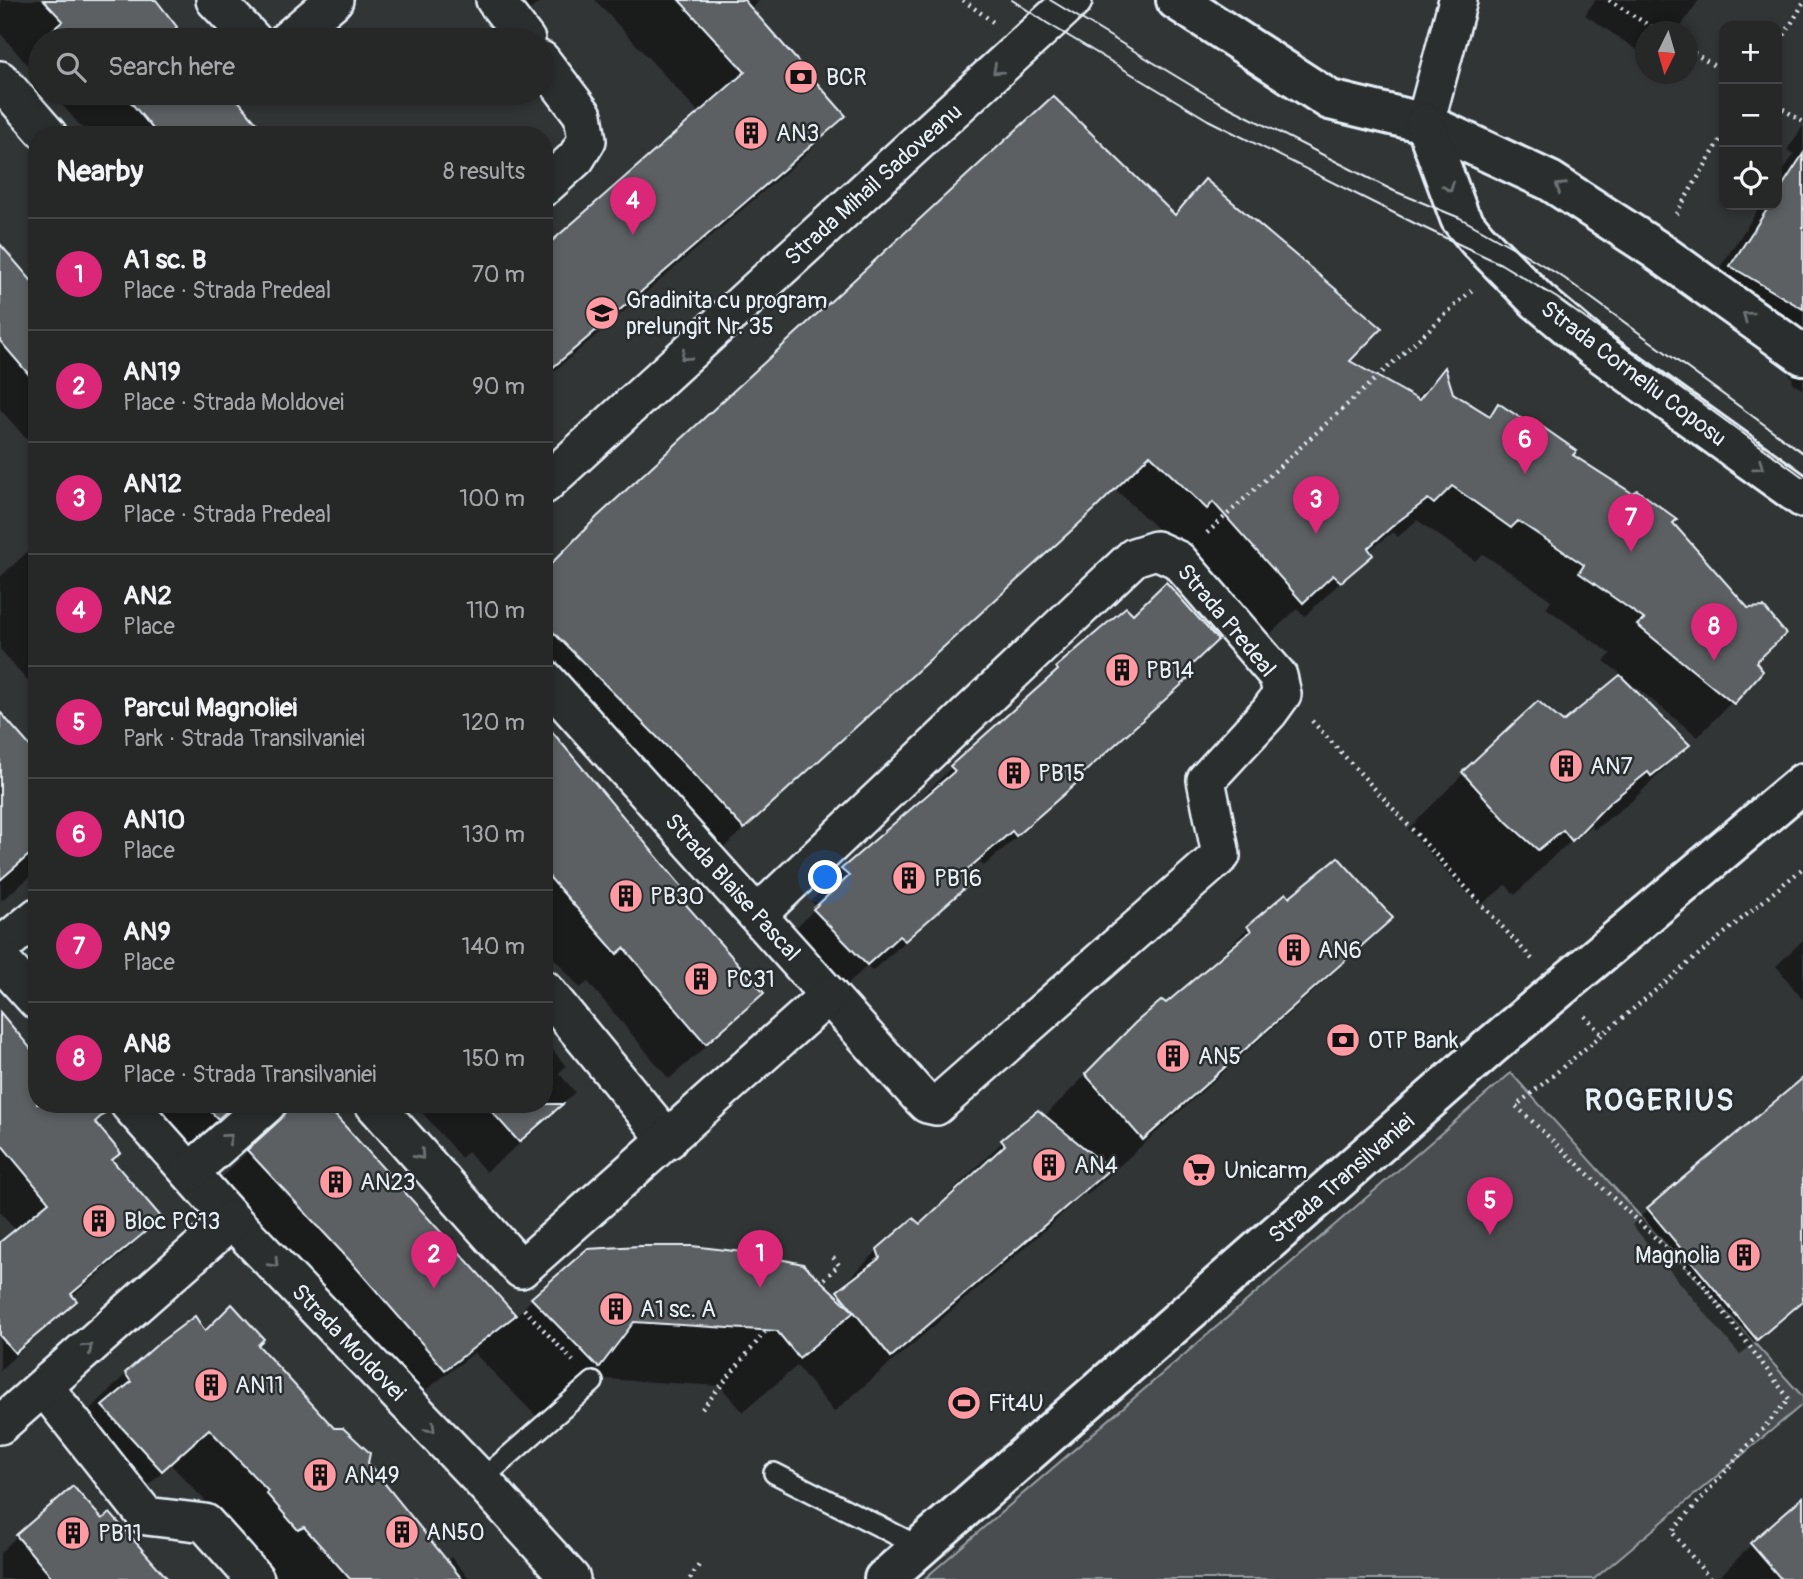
<!DOCTYPE html>
<html lang="en">
<head>
<meta charset="utf-8">
<style>
  body { margin:0; font-family:Pangolin,sans-serif; background:#323434; color:#f1f3f6 }
  .controls { position:absolute; right:21px; top:21px; display:grid; overflow:hidden; border-radius:14px; box-shadow:0 4px 10px #0003 }
  .controls button { width:63px; height:63px; display:grid; place-items:center; padding:0; border:0; border-bottom:2px solid #424445; background:#262828; color:#f1f3f6; font:35px sans-serif }
  .compass { position:absolute; left:1635px; top:21px; width:63px; height:63px; border-radius:50%; background:#262828; box-shadow:0 4px 10px #0003; rotate:185deg }
  .you { position:absolute; left:826px; top:878px; width:24px; height:24px; margin:-18px; border:5px solid #fff; border-radius:50%; background:#1a73e8; box-shadow:0 0 0 10px #1a73e833 }
  .badge { display:grid; place-items:center; width:46px; height:46px; border-radius:50%; background:#db2777; color:#fff; font-size:23px; font-weight:700 }
  .pin { position:absolute; translate:-50% -58px; filter:drop-shadow(0 2px 4px #0008) }
  .pin::after { content:''; position:absolute; top:37px; width:24px; height:21px; background:inherit; clip-path:polygon(0 0,100% 0,50% 100%) }
  .list { margin:0; padding:0; list-style:none }
  h2 { display:flex; justify-content:space-between; align-items:center; height:91px; margin:0; padding:0 28px; font-size:30px }
  h2 small { font-size:23px; font-weight:400; color:#a4a6a8 }
  .list li { display:grid; grid-template-columns:46px 1fr auto; gap:21px; align-items:center; box-sizing:border-box; height:112px; padding:0 28px; border-top:2px solid #424445 }
  .list b { display:block; font-size:26px; white-space:nowrap }
  .list p { margin:0; font-size:23px; white-space:nowrap; color:#a4a6a8 }
  .list em { font-size:23px; font-style:normal; color:#a4a6a8 }
  .icon { flex:none; width:38px; height:38px; fill:none; stroke:currentColor; stroke-width:2; stroke-linecap:round; stroke-linejoin:round }
  .map { position:relative; flex:none; width:1803px; height:1579px; overflow:hidden }
  .search { position:absolute; background:#262828; box-shadow:0 4px 10px #0003; left:28px; top:28px; width:525px; height:77px; display:flex; align-items:center; gap:18px; box-sizing:border-box; padding:0 24px; border-radius:38px; color:#a4a6a8; font-size:26px }
  .panel { position:absolute; background:#262828; box-shadow:0 4px 10px #0003; left:28px; top:126px; width:525px; height:987px; border-radius:28px }
  .map>svg:first-child { display:block }
</style>
</head>
<body>
<div class="map">
<svg width="1803" height="1579" viewBox="0 0 1803 1579">
  <rect width="100%" height="100%" fill="#323536"/>
  <filter id="ink" filterUnits="userSpaceOnUse"><feTurbulence type="fractalNoise" baseFrequency=".0143" numOctaves="2"/><feDisplacementMap in="SourceGraphic" scale="14" xChannelSelector="R" yChannelSelector="G"/><feConvolveMatrix kernelMatrix="1 2 1 2 8 2 1 2 1" color-interpolation-filters="sRGB"/></filter>
  <g filter="url(#ink)">
    <polygon fill="#494d4f" stroke="#989fa4" stroke-width="2" points="1511,1073 1803,1397 1803,1404 1594,1579 924,1579"/>
    <g fill="#0007">
      <polygon points="1,0 153,0 185,40 40,40 40,80 0,33"/>
      <polygon points="472,0 542,0 501,34"/>
      <polygon points="595,0 760,0 751,10 844,116 800,160 544,380 544,250 700,114"/>
      <polygon points="1595,0 1699,0 1677,32 1646,32 1646,56 1585,15"/>
      <polygon points="52,93 230,93 265,135 88,135"/>
      <polygon points="1803,126 1803,390 1793,383 1792,377 1785,369 1757,349 1765,337 1700,298 1761,205 1777,205 1777,180 1794,154 1787,150"/>
      <polygon points="1205,182 1348,361 1414,400 1444,370 1452,394 1487,417 1499,405 1671,523 1761,671 1698,737 1622,676 1621,678 1688,745 1632,801 1594,830 1591,826 1558,852 1515,895 1506,885 1481,905 1452,878 1408,829 1464,773 1563,725 1622,675 1604,661 1611,654 1546,608 1551,600 1483,554 1475,561 1417,520 1398,537 1393,532 1368,551 1370,554 1305,616 1297,609 1268,636 1178,535 1171,542 1114,488 1057,544 708,862 544,692 544,572 1172,215"/>
      <polygon points="0,247 37,290 37,434 28,441 0,409"/>
      <polygon points="37,543 37,692 0,649 0,577"/>
      <polygon points="1126,609 1185,679 1045,812 984,866 979,862 967,873 971,879 940,911 872,971 867,966 835,996 782,941 817,907 811,901 842,870 922,802 920,799 951,768 1026,701 1057,669"/>
      <polygon points="0,715 37,757 37,871 1,901"/>
      <polygon points="544,745 761,993 726,1029 669,1079 588,982 580,988 544,947"/>
      <polygon points="1286,896 1289,900 1390,918 1334,973 1087,1195 1084,1192 1052,1224 834,1412 797,1366 743,1412 720,1386 587,1378 542,1422 474,1353 408,1404 212,1187 251,1148 252,1136 225,1119 215,1124 181,1154 139,1104 323,1104 515,1317 532,1299 833,1295 878,1250 920,1227 948,1200 946,1197 1002,1142 1038,1112 1044,1117 1136,1024 1166,1006 1193,983 1248,928"/>
      <polygon points="1803,940 1803,1000 1776,966"/>
      <polygon points="0,1027 33,1054 37,1051 37,1104 93,1122 111,1160 160,1218 128,1250 72,1297 75,1301 0,1370 0,1244 16,1231 0,1212"/>
      <polygon points="544,1040 566,1066 559,1073 575,1092 543,1124 486,1172 468,1152 461,1158 415,1104 544,1104"/>
      <polygon points="1803,1080 1803,1302 1740,1355 1632,1225 1648,1209"/>
      <polygon points="205,1333 256,1345 366,1463 446,1561 451,1557 470,1579 280,1579 266,1563 260,1566 232,1529 171,1465 123,1507 66,1444 93,1418 89,1411 126,1374"/>
      <polygon points="1803,1500 1803,1579 1717,1579 1751,1545"/>
      <polygon points="102,1521 165,1579 0,1579 0,1553 17,1536"/>
    </g>
    <g fill="#5c6063" stroke="#e8f1f8" stroke-width="2">
      <polygon points="43,0 156,0 177,27 170,34 175,40 41,40 63,21"/>
      <polygon points="679,0 744,0 846,116 544,375 544,248 745,72"/>
      <polygon points="123,93 232,93 267,135 158,135"/>
      <polygon points="1053,96 1175,215 1205,179 1382,328 1350,361 1419,400 1445,367 1453,393 1490,416 1498,403 1531,425 1537,423 1577,451 1573,455 1632,493 1637,490 1677,519 1673,523 1748,608 1764,607 1786,634 1756,662 1763,671 1734,704 1637,625 1644,619 1579,573 1584,565 1518,521 1511,528 1452,486 1434,504 1428,499 1396,523 1368,548 1373,555 1341,582 1333,575 1303,603 1213,502 1207,509 1150,455 1094,510 744,829 682,762 544,623 544,571 597,517"/>
      <polygon points="1803,154 1803,309 1730,266 1770,205 1777,205 1777,194"/>
      <polygon points="0,244 37,287 37,384 0,341"/>
      <polygon points="1166,582 1218,640 1183,673 1188,679 1077,779 1079,781 1016,836 1012,831 967,870 974,880 905,941 899,936 867,965 813,909 849,876 841,869 955,771 950,766 1058,670 1056,667 1126,607 1133,614"/>
      <polygon points="1620,675 1690,745 1651,776 1648,772 1610,802 1572,841 1563,830 1538,850 1507,822 1462,772 1538,701 1563,722"/>
      <polygon points="0,712 37,754 37,848 0,880"/>
      <polygon points="544,722 688,894 681,899 764,993 706,1044 624,948 617,954 544,871"/>
      <polygon points="1338,857 1393,918 1143,1140 1085,1074 1135,1023 1162,1000 1166,1003 1251,931 1247,926 1286,893 1289,897"/>
      <polygon points="0,1012 37,1056 37,1104 109,1104 109,1109 95,1122 121,1153 112,1160 162,1218 71,1294 77,1301 15,1353 0,1336 0,1242 49,1202 0,1143"/>
      <polygon points="1803,1078 1803,1301 1757,1340 1647,1208"/>
      <polygon points="204,1104 235,1104 218,1119"/>
      <polygon points="287,1104 325,1104 516,1315 445,1370 353,1264 247,1150 281,1119 287,1111"/>
      <polygon points="485,1104 563,1104 519,1142"/>
      <polygon points="1038,1110 1110,1169 891,1357 837,1291 880,1258 877,1249 913,1218 920,1224 1005,1145 1001,1140"/>
      <polygon points="640,1246 692,1246 751,1253 803,1264 854,1312 799,1358 777,1331 634,1322 599,1368 531,1298 587,1249"/>
      <polygon points="232,1304 264,1339 258,1345 334,1428 343,1428 370,1453 368,1463 462,1579 350,1579 304,1527 298,1530 266,1493 268,1491 209,1429 162,1471 102,1406 131,1382 125,1373 159,1343 195,1316 205,1331"/>
      <polygon points="73,1486 102,1519 110,1513 168,1579 53,1579 16,1535"/>
      <polygon points="1803,1497 1803,1579 1781,1579 1750,1543"/>
    </g>
    <g fill="none" stroke-linecap="round" stroke-linejoin="round">
      <g stroke="#e8f1f8" stroke-width="24">
        <g id="lane">
          <polyline points="774,1473 920,1547"/>
          <polyline points="481,1480 593,1382"/>
        </g>
      </g>
      <g stroke="#e8f1f8" stroke-width="42">
        <g id="street">
          <polyline points="215,0 253,40"/>
          <polyline points="495,0 526,40"/>
          <polyline points="287,40 334,0"/>
          <polyline points="541,60 583,115 587,140 576,158 544,187"/>
          <polyline points="0,80 48,135"/>
          <polyline points="1425,123 1458,0"/>
          <polyline points="544,485 1073,0"/>
          <polyline points="544,678 920,1097 927,1104 936,1106 1221,855 1206,780 1269,712 1282,694 1278,676 1178,560 1156,550 1134,557 758,914"/>
          <polyline points="0,947 37,917"/>
          <polyline points="0,960 37,1001"/>
          <polyline points="544,989 668,1140"/>
          <polyline points="129,1104 232,1220 481,1480 571,1579"/>
          <polyline points="374,1104 521,1269 829,995"/>
          <polyline points="190,1172 267,1104"/>
          <polyline points="44,1387 146,1516 205,1523 255,1579"/>
          <polyline points="0,1425 232,1220"/>
        </g>
      </g>
      <g stroke="#e8f1f8" stroke-width="44">
        <g id="secondary">
          <polyline points="1176,0 1330,100 1425,123 1550,181 1655,249 1803,355"/>
          <polyline points="1425,123 1460,218 1477,239 1538,301 1594,348 1803,498"/>
          <polyline points="884,1579 1491,1046 1803,783"/>
        </g>
      </g>
      <g stroke="#e8f1f8" stroke-width="4.5" stroke-dasharray="2 5" stroke-linecap="butt">
        <polyline points="963,0 993,22"/>
        <polyline points="1609,0 1659,32"/>
        <polyline points="1777,47 1803,4"/>
        <polyline points="1688,49 1724,72"/>
        <polyline points="1777,105 1803,122"/>
        <polyline points="1676,214 1724,134"/>
        <polyline points="1207,533 1472,290"/>
        <polyline points="1312,721 1532,959"/>
        <polyline points="1585,1016 1602,1035"/>
        <polyline points="824,1279 839,1265 832,1256"/>
        <polyline points="524,1309 573,1361"/>
        <polyline points="702,1409 765,1332"/>
        <polyline points="690,1579 699,1565"/>
        <polyline points="1710,1579 1672,1532 1789,1399 1699,1279 1516,1106 1803,868"/>
      </g>
      <use href="#lane" stroke="#2a2d2e" stroke-width="19"/>
      <use href="#street" stroke="#2a2d2e" stroke-width="37"/>
      <use href="#secondary" stroke="#2a2d2e" stroke-width="38"/>
      <g stroke="#e8f1f8" stroke-width="2">
        <polyline points="1012,0 1047,23 1208,120 1416,224 1501,264 1557,298 1803,477"/>
        <polyline points="1050,0 1217,101 1394,191 1460,218 1521,252 1564,278 1803,453"/>
      </g>
    </g>
    <defs><path id="oneway-chevron" d="M-2-3.5L2.5 0L-2 3.5" fill="none" stroke-width="1.6" stroke-linecap="round" stroke-linejoin="round" transform="scale(1.75)"/></defs>
    <g stroke="#6c7275">
      <use href="#oneway-chevron" transform="translate(997 70) rotate(138)"/>
      <use href="#oneway-chevron" transform="translate(1449 187) rotate(69)"/>
      <use href="#oneway-chevron" transform="translate(1560 187) rotate(-147)"/>
      <use href="#oneway-chevron" transform="translate(1747 316) rotate(-144)"/>
      <use href="#oneway-chevron" transform="translate(685 356) rotate(138)"/>
      <use href="#oneway-chevron" transform="translate(1759 466) rotate(36)"/>
      <use href="#oneway-chevron" transform="translate(228 1138) rotate(-41)"/>
      <use href="#oneway-chevron" transform="translate(420 1155) rotate(48)"/>
      <use href="#oneway-chevron" transform="translate(274 1263) rotate(46)"/>
      <use href="#oneway-chevron" transform="translate(88 1348) rotate(-41)"/>
      <use href="#oneway-chevron" transform="translate(431 1428) rotate(46)"/>
    </g>
  </g>
  <defs>
    <g id="bank-disc" transform="scale(1.75)"><circle r="9.5" fill="#ff9aa2" stroke="#2a2d2e"/><path d="M-6-4H6V4H-6ZM0-2.3a2.3 2.3 0 1 0 0 4.6a2.3 2.3 0 1 0 0-4.6Z" fill="#111"/></g>
    <g id="building-disc" transform="scale(1.75)"><circle r="9.5" fill="#ff9aa2" stroke="#2a2d2e"/><path d="M-4-6H4V6H1V3H-1V6H-4ZM-2.5-4.3h1.7v1.8h-1.7ZM.8-4.3h1.7v1.8H.8ZM-2.5-1h1.7V.8h-1.7ZM.8-1h1.7V.8H.8Z" fill="#111"/></g>
    <g id="school-disc" transform="scale(1.75)"><circle r="9.5" fill="#ff9aa2" stroke="#2a2d2e"/><path d="M0-5L7-2L0 1L-7-2ZM-4 1L0 2.5L4 1V4Q0 6-4 4Z" fill="#111"/></g>
    <g id="supermarket-disc" transform="scale(1.75)"><circle r="9.5" fill="#ff9aa2" stroke="#2a2d2e"/><path d="M-6-5.5h2.5l.6 2H6L4.5 2H-2.5L-4.4-4H-6ZM-1.5 3.2a1.3 1.3 0 1 0 .1 0ZM3 3.2a1.3 1.3 0 1 0 .1 0Z" fill="#111"/></g>
    <g id="stadium-disc" transform="scale(1.75)"><circle r="9.5" fill="#ff9aa2" stroke="#2a2d2e"/><path d="M0-5a6.5 5 0 1 0 0 10a6.5 5 0 1 0 0-10ZM-3.5-1.8h7v3.6h-7Z" fill="#111"/></g>
  </defs>
  <g fill-rule="evenodd">
    <use href="#bank-disc" x="801" y="77"/>
    <use href="#building-disc" x="751" y="133"/>
    <use href="#school-disc" x="602" y="313"/>
    <use href="#building-disc" x="1122" y="670"/>
    <use href="#building-disc" x="1566" y="766"/>
    <use href="#building-disc" x="1014" y="773"/>
    <use href="#building-disc" x="909" y="878"/>
    <use href="#building-disc" x="626" y="896"/>
    <use href="#building-disc" x="1294" y="950"/>
    <use href="#building-disc" x="701" y="979"/>
    <use href="#bank-disc" x="1343" y="1040"/>
    <use href="#building-disc" x="1173" y="1056"/>
    <use href="#building-disc" x="1049" y="1165"/>
    <use href="#supermarket-disc" x="1199" y="1170"/>
    <use href="#building-disc" x="336" y="1182"/>
    <use href="#building-disc" x="99" y="1221"/>
    <use href="#building-disc" x="1744" y="1255"/>
    <use href="#building-disc" x="616" y="1309"/>
    <use href="#building-disc" x="211" y="1385"/>
    <use href="#stadium-disc" x="964" y="1403"/>
    <use href="#building-disc" x="320" y="1475"/>
    <use href="#building-disc" x="402" y="1532"/>
    <use href="#building-disc" x="73" y="1533"/>
  </g>
  <g text-anchor="middle" stroke-width="5" stroke-linejoin="round" paint-order="stroke">
    <g font-size="23" fill="#e8f1f8" stroke="#2a2d2e" text-anchor="start">
      <text x="826" y="85">BCR</text>
      <text x="776" y="141">AN3</text>
      <text x="626" y="308">Gradinita cu program<tspan x="626" dy="26">prelungit Nr. 35</tspan></text>
      <text x="1146" y="678">PB14</text>
      <text x="1590" y="774">AN7</text>
      <text x="1038" y="781">PB15</text>
      <text x="934" y="886">PB16</text>
      <text x="650" y="904">PB30</text>
      <text x="1318" y="958">AN6</text>
      <text x="726" y="987">PC31</text>
      <text x="1368" y="1048">OTP Bank</text>
      <text x="1198" y="1064">AN5</text>
      <text x="1074" y="1173">AN4</text>
      <text x="1224" y="1178">Unicarm</text>
      <text x="360" y="1190">AN23</text>
      <text x="124" y="1229">Bloc PC13</text>
      <text x="1720" y="1263" text-anchor="end">Magnolia</text>
      <text x="640" y="1317">A1 sc. A</text>
      <text x="235" y="1393">AN11</text>
      <text x="988" y="1411">Fit4U</text>
      <text x="344" y="1483">AN49</text>
      <text x="426" y="1540">AN50</text>
      <text x="98" y="1541">PB11</text>
    </g>
    <g font-size="23" fill="#e8f1f8" stroke="#2a2d2e">
      <text transform="translate(873 184) rotate(-42)" y="8">Strada Mihail Sadoveanu</text>
      <text transform="translate(1634 373) rotate(37)" y="8">Strada Corneliu Coposu</text>
      <text transform="translate(1227 620) rotate(50)" y="8">Strada Predeal</text>
      <text transform="translate(733 887) rotate(48)" y="8">Strada Blaise Pascal</text>
      <text transform="translate(1341 1178) rotate(-41)" y="8">Strada Transilvaniei</text>
      <text transform="translate(349 1342) rotate(46)" y="8">Strada Moldovei</text>
    </g>
    <g font-size="30" font-weight="bold" letter-spacing="2" fill="#e8f1f8" stroke="#2a2d2e">
      <text x="1660" y="1110">ROGERIUS</text>
    </g>
  </g>
</svg>
<div class="controls">
<button>+</button>
<button>−</button>
<button><svg class="icon" aria-label="locate" viewBox="0 0 24 24"><circle cx="12" cy="12" r="6"/><path d="M12 2v4M12 18v4M2 12h4M18 12h4"/></svg></button>
</div>
<svg class="compass" viewBox="-18 -18 36 36"><path d="M0-13l5 13h-10z" fill="#e53935"/><path d="M0 13l5-13h-10z" fill="#a4a6a8"/></svg>
<div class="you"></div>
<div class="pin badge" style="left:760px;top:1288px">1</div>
<div class="pin badge" style="left:434px;top:1289px">2</div>
<div class="pin badge" style="left:1316px;top:534px">3</div>
<div class="pin badge" style="left:633px;top:235px">4</div>
<div class="pin badge" style="left:1490px;top:1235px">5</div>
<div class="pin badge" style="left:1525px;top:474px">6</div>
<div class="pin badge" style="left:1631px;top:552px">7</div>
<div class="pin badge" style="left:1714px;top:661px">8</div>
<div class="search"><svg class="icon" aria-label="search" viewBox="0 0 24 24"><circle cx="10" cy="10" r="6"/><path d="M15 15l6 6"/></svg>Search here</div>
<section class="panel">
<h2>Nearby<small>8 results</small></h2>
<ul class="list">
<li><span class="badge">1</span><div><b>A1 sc. B</b><p>Place · Strada Predeal</p></div><em>70 m</em></li>
<li><span class="badge">2</span><div><b>AN19</b><p>Place · Strada Moldovei</p></div><em>90 m</em></li>
<li><span class="badge">3</span><div><b>AN12</b><p>Place · Strada Predeal</p></div><em>100 m</em></li>
<li><span class="badge">4</span><div><b>AN2</b><p>Place</p></div><em>110 m</em></li>
<li><span class="badge">5</span><div><b>Parcul Magnoliei</b><p>Park · Strada Transilvaniei</p></div><em>120 m</em></li>
<li><span class="badge">6</span><div><b>AN10</b><p>Place</p></div><em>130 m</em></li>
<li><span class="badge">7</span><div><b>AN9</b><p>Place</p></div><em>140 m</em></li>
<li><span class="badge">8</span><div><b>AN8</b><p>Place · Strada Transilvaniei</p></div><em>150 m</em></li>
</ul>
</section>
</div>
</body>
</html>
